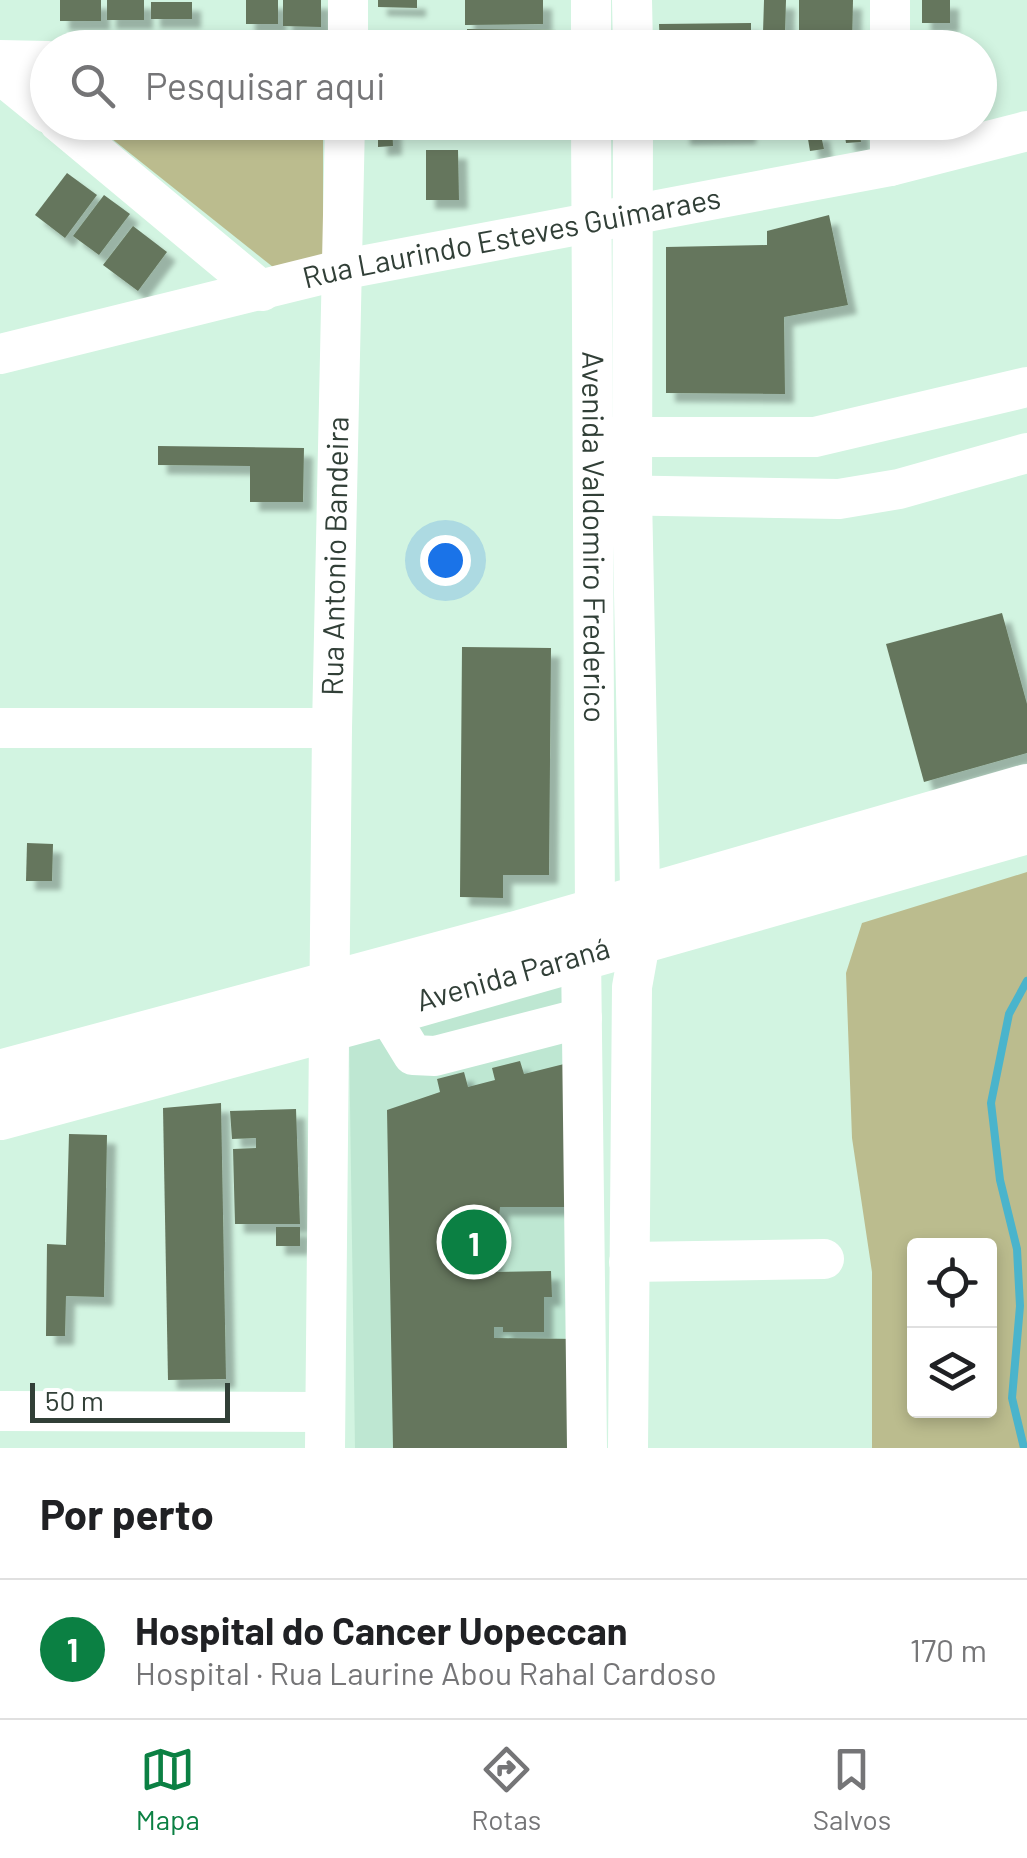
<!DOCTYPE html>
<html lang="pt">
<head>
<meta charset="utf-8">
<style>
  body { margin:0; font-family:Barlow,sans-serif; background:#f2f2f2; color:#202124 }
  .controls { position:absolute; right:30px; bottom:30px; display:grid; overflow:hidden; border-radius:10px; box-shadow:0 5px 15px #0003 }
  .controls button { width:90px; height:90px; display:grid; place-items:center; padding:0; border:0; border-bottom:2px solid #e0e0e0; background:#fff; color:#202124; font:50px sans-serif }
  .scale { position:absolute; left:30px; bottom:25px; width:200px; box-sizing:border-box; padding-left:10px; border:5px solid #313f37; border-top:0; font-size:28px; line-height:35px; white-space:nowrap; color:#313f37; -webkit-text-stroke:8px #fff; paint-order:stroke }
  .you { position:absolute; left:445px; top:560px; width:35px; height:35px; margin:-25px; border:8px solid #fff; border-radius:50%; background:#1a73e8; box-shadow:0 0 0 15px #1a73e833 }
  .badge { display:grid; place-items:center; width:65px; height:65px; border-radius:50%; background:#0b8043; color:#fff; font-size:32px; font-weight:700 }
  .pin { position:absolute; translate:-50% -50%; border:5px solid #fff; box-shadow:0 2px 10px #0006 }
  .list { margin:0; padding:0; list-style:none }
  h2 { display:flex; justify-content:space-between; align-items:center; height:130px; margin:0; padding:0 40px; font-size:42px }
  h2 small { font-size:32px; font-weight:400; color:#757577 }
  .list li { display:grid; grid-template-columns:65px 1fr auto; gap:30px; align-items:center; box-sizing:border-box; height:140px; padding:0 40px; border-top:2px solid #e0e0e0 }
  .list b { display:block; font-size:38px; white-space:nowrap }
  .list p { margin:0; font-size:32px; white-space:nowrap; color:#757577 }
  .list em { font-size:32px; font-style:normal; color:#757577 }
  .icon { flex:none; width:55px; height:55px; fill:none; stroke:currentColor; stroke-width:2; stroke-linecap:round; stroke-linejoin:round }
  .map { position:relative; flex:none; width:1027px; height:1448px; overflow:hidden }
  .search { position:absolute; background:#fff; box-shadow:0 5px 15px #0003; left:30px; right:30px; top:30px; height:110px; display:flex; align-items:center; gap:25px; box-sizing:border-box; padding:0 35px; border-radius:55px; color:#757577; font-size:38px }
  .sheet { height:270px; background:#fff }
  nav { display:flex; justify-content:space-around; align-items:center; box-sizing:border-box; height:140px; border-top:2px solid #e0e0e0; background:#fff; font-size:28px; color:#757577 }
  nav a { display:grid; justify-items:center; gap:5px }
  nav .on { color:#0b8043 }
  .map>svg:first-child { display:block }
</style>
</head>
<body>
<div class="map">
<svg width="1027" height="1448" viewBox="0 0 1027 1448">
  <defs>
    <filter id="shadow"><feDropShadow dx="9" dy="9" stdDeviation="2.5" flood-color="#0004"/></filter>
  </defs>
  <rect width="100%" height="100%" fill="#d2f4e1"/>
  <polygon fill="#bee7d2" points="595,968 596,1448 355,1448 349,1035"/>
  <g fill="#bbbc8e" fill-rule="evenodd">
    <polygon points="92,123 323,123 323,257 283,275"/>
    <path d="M 1027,872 L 1027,1448 L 872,1448 L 872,1272 L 852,1138 L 846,973 L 862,923 ZM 914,1246 L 990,1246 L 990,1410 L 914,1410 Z"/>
  </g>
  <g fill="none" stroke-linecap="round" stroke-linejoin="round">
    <polyline stroke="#4ab4cc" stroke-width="8" points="1024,1448 1012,1398 1020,1306 1017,1249 1000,1180 991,1103 1009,1014 1027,981"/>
  </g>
  <g fill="#65765d" filter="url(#shadow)">
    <rect x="60" y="0" width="41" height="21"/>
    <rect x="107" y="0" width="37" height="20"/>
    <rect x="246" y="0" width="32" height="24"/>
    <polygon points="283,0 321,0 321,27 283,26"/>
    <polygon points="378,0 417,0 417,8 378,7"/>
    <polygon points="465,0 543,0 543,24 465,25"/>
    <polygon points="764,0 786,0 785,33 763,33"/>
    <polygon points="799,0 853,0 852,45 799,45"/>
    <rect x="922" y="0" width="28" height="23"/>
    <rect x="151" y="2" width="41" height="17"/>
    <polygon points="751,23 751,48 660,48 659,24"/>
    <polygon points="467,29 559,30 559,48 467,48"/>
    <polygon points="378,122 392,122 393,146 378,147"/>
    <polygon points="681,122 747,122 747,135 681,136"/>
    <polygon points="859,127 861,142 846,143 844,129"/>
    <polygon points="820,131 824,149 810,151 807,133"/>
    <polygon points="426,150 458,150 459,200 426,200"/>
    <polygon points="67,173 97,195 65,238 35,215"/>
    <polygon points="104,195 130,214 99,255 73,236"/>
    <polygon points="829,215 848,305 784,317 785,394 666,393 666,247 767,245 767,231"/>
    <polygon points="133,226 167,252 138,291 103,265"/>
    <polygon points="158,446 304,448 303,502 250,502 250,466 158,465"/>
    <polygon points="1002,613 1027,704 1027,753 924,782 886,644"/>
    <polygon points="462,647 551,648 549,875 503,875 503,898 460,897"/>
    <polygon points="27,843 53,844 52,881 26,881"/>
    <polygon points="520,1061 524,1074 576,1061 578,1207 500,1207 499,1218 494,1218 494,1272 551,1271 552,1297 544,1297 544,1332 503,1332 503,1327 494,1327 494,1338 579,1339 579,1448 393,1448 387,1110 440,1092 437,1079 464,1072 468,1087 495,1080 492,1068"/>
    <polygon points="221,1103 226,1379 168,1380 163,1108"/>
    <polygon points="296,1109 300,1224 235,1224 233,1149 256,1148 256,1138 232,1139 230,1111"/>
    <polygon points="69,1134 107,1135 104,1297 66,1296 65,1336 46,1336 47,1244 66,1245"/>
    <rect x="276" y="1227" width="24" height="19"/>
  </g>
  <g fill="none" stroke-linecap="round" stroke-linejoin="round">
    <g stroke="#fff" stroke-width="40">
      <polyline points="632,0 633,48"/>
      <polyline points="890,0 890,48"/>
      <polyline points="348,48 348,0"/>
      <polyline points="591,48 591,0"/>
      <polyline points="0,60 48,61"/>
      <polyline points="0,74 48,113"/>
      <polyline points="59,122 262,291"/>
      <path id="s1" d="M 591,122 L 595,912 L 603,942"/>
      <polyline points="890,122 890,166"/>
      <path id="s2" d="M 0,354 L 340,270 L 890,166 L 1027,131"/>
      <polyline points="607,437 815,437 1027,387"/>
      <polyline points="607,495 839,499 899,489 1027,453"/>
      <polyline points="0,728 332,728"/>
      <polyline points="581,954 587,1448"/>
      <polyline points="386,1011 413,1055 435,1056 582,1018"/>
      <polyline points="629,1262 824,1259"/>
      <polyline points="0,1411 324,1412"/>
      <path id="s3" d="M 325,1448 L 332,728 L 345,122"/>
      <polyline points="628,1448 632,987 641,937 632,495 633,122"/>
    </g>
    <g stroke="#fff" stroke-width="50">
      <polyline points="0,1075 513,937 1027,789"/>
      <path id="s4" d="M 0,1115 L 386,1011 L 1027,829"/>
    </g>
  </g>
  <g text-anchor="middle" stroke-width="10" stroke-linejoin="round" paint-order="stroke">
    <g font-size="30" fill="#313f37" stroke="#fff">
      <text dy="10" stroke="none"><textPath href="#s2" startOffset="525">Rua Laurindo Esteves Guimaraes</textPath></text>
      <text dy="10" stroke="none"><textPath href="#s1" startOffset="415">Avenida Valdomiro Frederico</textPath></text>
      <text dy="10" stroke="none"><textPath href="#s3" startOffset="892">Rua Antonio Bandeira</textPath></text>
      <text dy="10" stroke="none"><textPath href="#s4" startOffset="532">Avenida Paraná</textPath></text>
    </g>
  </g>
</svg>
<div class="controls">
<button><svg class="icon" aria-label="locate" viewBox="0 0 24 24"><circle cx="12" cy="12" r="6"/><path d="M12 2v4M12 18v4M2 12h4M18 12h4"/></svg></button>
<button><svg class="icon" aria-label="layers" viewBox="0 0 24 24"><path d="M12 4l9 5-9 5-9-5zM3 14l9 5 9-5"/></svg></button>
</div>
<div class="scale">50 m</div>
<div class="you"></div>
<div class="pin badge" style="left:474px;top:1242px">1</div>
<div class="search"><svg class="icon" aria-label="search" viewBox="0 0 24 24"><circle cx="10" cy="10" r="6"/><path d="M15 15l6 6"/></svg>Pesquisar aqui</div>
</div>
<section class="sheet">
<h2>Por perto<small></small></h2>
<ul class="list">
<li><span class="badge">1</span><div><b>Hospital do Cancer Uopeccan</b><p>Hospital · Rua Laurine Abou Rahal Cardoso</p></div><em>170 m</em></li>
</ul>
</section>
<nav>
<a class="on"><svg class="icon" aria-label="map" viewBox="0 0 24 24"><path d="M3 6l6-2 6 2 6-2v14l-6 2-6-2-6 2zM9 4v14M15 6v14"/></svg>Mapa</a>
<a><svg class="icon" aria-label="directions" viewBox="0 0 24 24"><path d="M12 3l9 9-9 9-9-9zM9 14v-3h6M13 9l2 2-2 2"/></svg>Rotas</a>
<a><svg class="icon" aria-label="saved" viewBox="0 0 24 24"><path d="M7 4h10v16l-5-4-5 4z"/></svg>Salvos</a>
</nav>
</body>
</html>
